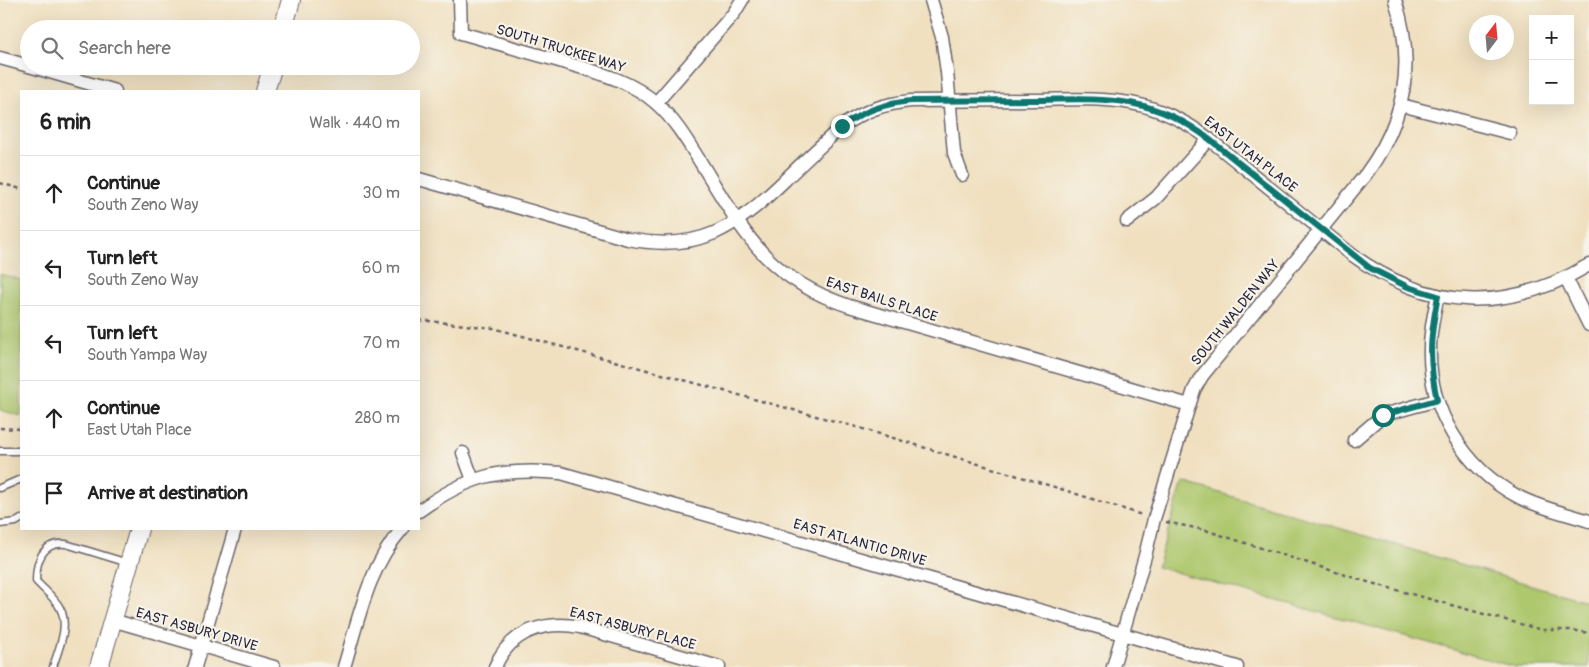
<!DOCTYPE html>
<html lang="en">
<head>
<meta charset="utf-8">
<style>
  body { margin:0; font-family:Pangolin,sans-serif; background:#f6f6f6; color:#222 }
  .controls { position:absolute; right:15px; top:15px; display:grid; overflow:hidden; border-radius:0px; box-shadow:0 5px 20px #0002 }
  .controls button { width:45px; height:45px; display:grid; place-items:center; padding:0; border:0; border-bottom:1px solid #e0e0e0; background:#fff; color:#222; font:25px sans-serif }
  .compass { position:absolute; left:1469px; top:15px; width:45px; height:45px; border-radius:50%; background:#fff; box-shadow:0 5px 20px #0002; rotate:16deg }
  .stop { position:absolute; width:15px; height:15px; margin:-11px; border:4px solid #0f766e; border-radius:50%; background:#fff }
  .stop.end { background:#0f766e; border-color:#fff; box-shadow:0 1px 5px #0008 }
  .list { margin:0; padding:0; list-style:none }
  h2 { display:flex; justify-content:space-between; align-items:center; height:65px; margin:0; padding:0 20px; font-size:21px }
  h2 small { font-size:16px; font-weight:400; color:#767676 }
  .list li { display:grid; grid-template-columns:32px 1fr auto; gap:15px; align-items:center; box-sizing:border-box; height:75px; padding:0 20px; border-top:1px solid #e0e0e0 }
  .list b { display:block; font-size:19px; white-space:nowrap }
  .list p { margin:0; font-size:16px; white-space:nowrap; color:#767676 }
  .list em { font-size:16px; font-style:normal; color:#767676 }
  .icon { flex:none; width:28px; height:28px; fill:none; stroke:currentColor; stroke-width:2; stroke-linecap:round; stroke-linejoin:round }
  .map { position:relative; flex:none; width:1589px; height:667px; overflow:hidden }
  .search { position:absolute; background:#fff; box-shadow:0 5px 20px #0002; left:20px; top:20px; width:400px; height:55px; display:flex; align-items:center; gap:12px; box-sizing:border-box; padding:0 18px; border-radius:28px; color:#767676; font-size:19px }
  .panel { position:absolute; background:#fff; box-shadow:0 5px 20px #0002; left:20px; top:90px; width:400px; height:440px; border-radius:0px }
  .map>svg:first-child { display:block }
</style>
</head>
<body>
<div class="map">
<svg width="1589" height="667" viewBox="0 0 1589 667">
  <rect width="100%" height="100%" fill="#f7f3e8"/>
  <filter id="ink" filterUnits="userSpaceOnUse"><feTurbulence type="fractalNoise" baseFrequency=".02" numOctaves="2"/><feDisplacementMap in="SourceGraphic" scale="10" xChannelSelector="R" yChannelSelector="G"/><feConvolveMatrix kernelMatrix="1 2 1 2 8 2 1 2 1" color-interpolation-filters="sRGB"/></filter>
  <filter id="wash" filterUnits="userSpaceOnUse"><feTurbulence type="fractalNoise" baseFrequency=".0096" numOctaves="4" result="noise"/><feDisplacementMap in="SourceGraphic" scale="20" xChannelSelector="R" yChannelSelector="G"/><feGaussianBlur stdDeviation="1.12" result="paint"/><feColorMatrix in="noise" values="0 0 0 0 0 0 0 0 0 0 0 0 0 0 0 0 0 1.4 0 .05"/><feComposite in="paint" operator="in"/></filter>
  <g filter="url(#wash)">
    <rect width="100%" height="100%" fill="#f0e0c0"/>
    <g fill="#aec86e" stroke="#687554">
      <polygon points="0,274 21,280 21,416 0,410"/>
      <polygon points="1183,482 1589,602 1589,667 1515,667 1157,567"/>
    </g>
  </g>
  <g filter="url(#ink)">
    <g fill="none" stroke-linecap="round" stroke-linejoin="round">
      <g stroke="#6a646a" stroke-width="9">
        <g id="lane">
          <polyline points="0,451 21,451"/>
          <polyline points="0,488 21,479"/>
          <polyline points="0,524 16,522 21,519"/>
          <path d="M 53,667 C 58,650 70,626 60,608 C 55,598 44,590 36,581 C 36,562 42,541 66,544 L 128,563"/>
        </g>
      </g>
      <g stroke="#6a646a" stroke-width="15">
        <g id="street">
          <path d="M 460,0 L 461,33 C 492,42 524,51 556,60 C 591,71 628,78 656,103 C 675,120 688,142 701,163 C 744,233 766,278 849,306 L 1189,405"/>
          <polyline points="931,0 942,37 947,72 954,153 962,175"/>
          <polyline points="0,58 29,66"/>
          <polyline points="29,66 115,91"/>
          <polyline points="656,103 734,13 742,0"/>
          <polyline points="1401,105 1510,133"/>
          <path d="M 419,179 L 628,239 C 700,253 735,228 784,181 C 803,162 823,144 842,126 C 866,110 883,104 911,101 C 950,101 990,100 1029,100 C 1100,99 1149,93 1209,139 L 1351,254 C 1429,311 1506,314 1589,265"/>
          <polyline points="1127,221 1156,198 1209,139"/>
          <polyline points="1566,278 1589,325"/>
          <path d="M 1438,295 C 1434,313 1430,331 1430,348 C 1428,409 1464,468 1517,496 C 1539,508 1565,513 1589,521"/>
          <polyline points="1354,440 1383,415 1437,400"/>
          <polyline points="463,453 473,480"/>
          <path d="M 419,511 C 467,476 502,467 561,473 L 1237,667"/>
          <polyline points="112,620 274,667"/>
          <polyline points="195,667 235,529"/>
          <path d="M 344,667 C 359,618 368,568 402,529"/>
          <path d="M 495,667 C 510,631 545,620 580,627 L 719,667"/>
          <path d="M 1113,667 L 1145,556 L 1154,519 L 1194,390 L 1202,376 L 1366,174 C 1405,121 1416,63 1395,0"/>
        </g>
      </g>
      <g stroke="#6a646a" stroke-width="20">
        <g id="secondary">
          <polyline points="283,29 291,0"/>
          <polyline points="265,91 273,66"/>
          <polyline points="99,667 139,529"/>
        </g>
      </g>
      <g stroke="#6a646a" stroke-width="2.5" stroke-dasharray="4 4" stroke-linecap="butt">
        <polyline points="0,183 21,189"/>
        <polyline points="419,320 493,328 860,428 1061,489 1142,515"/>
        <polyline points="0,428 21,429"/>
        <polyline points="1166,522 1205,530 1364,581 1542,630 1570,630 1589,633"/>
      </g>
      <use href="#lane" stroke="#fff" stroke-width="6"/>
      <use href="#street" stroke="#fff" stroke-width="12"/>
      <use href="#secondary" stroke="#fff" stroke-width="18"/>
    </g>
  </g>
  <g fill="none" stroke-linecap="round" stroke-linejoin="round" filter="url(#ink)">
    <path stroke="#0f766e" stroke-width="6" d="M 842,126 C 866,110 883,104 911,101 C 950,101 989,100 1029,100 C 1099,99 1150,93 1209,139 L 1370,268 L 1408,287 L 1438,296 C 1430,337 1428,358 1437,400 L 1383,415"/>
  </g>
  <g text-anchor="middle" stroke-width="4.5" stroke-linejoin="round" paint-order="stroke">
    <g font-size="14" fill="#22223b" stroke="#f7f3e8">
      <text transform="translate(561 48) rotate(17)" y="5">SOUTH TRUCKEE WAY</text>
      <text transform="translate(1251 154) rotate(38)" y="5">EAST UTAH PLACE</text>
      <text transform="translate(882 299) rotate(18)" y="5">EAST BAILS PLACE</text>
      <text transform="translate(1235 312) rotate(-51)" y="5">SOUTH WALDEN WAY</text>
      <text transform="translate(860 542) rotate(16)" y="5">EAST ATLANTIC DRIVE</text>
      <text transform="translate(633 628) rotate(15)" y="5">EAST ASBURY PLACE</text>
      <text transform="translate(197 629) rotate(16)" y="5">EAST ASBURY DRIVE</text>
    </g>
  </g>
</svg>
<div class="controls">
<button>+</button>
<button>−</button>
</div>
<svg class="compass" viewBox="-18 -18 36 36"><path d="M0-13l5 13h-10z" fill="#e53935"/><path d="M0 13l5-13h-10z" fill="#767676"/></svg>
<div class="stop" style="left:1383px;top:415px"></div>
<div class="stop end" style="left:842px;top:126px"></div>
<div class="search"><svg class="icon" aria-label="search" viewBox="0 0 24 24"><circle cx="10" cy="10" r="6"/><path d="M15 15l6 6"/></svg>Search here</div>
<section class="panel">
<h2>6 min<small>Walk · 440 m</small></h2>
<ul class="list">
<li><svg class="icon" aria-label="ahead" viewBox="0 0 24 24"><path d="M12 20V5M6 11l6-6 6 6"/></svg><div><b>Continue</b><p>South Zeno Way</p></div><em>30 m</em></li>
<li><svg class="icon" aria-label="left" viewBox="0 0 24 24"><path d="M17 20v-9H6M10 6l-5 5 5 5"/></svg><div><b>Turn left</b><p>South Zeno Way</p></div><em>60 m</em></li>
<li><svg class="icon" aria-label="left" viewBox="0 0 24 24"><path d="M17 20v-9H6M10 6l-5 5 5 5"/></svg><div><b>Turn left</b><p>South Yampa Way</p></div><em>70 m</em></li>
<li><svg class="icon" aria-label="ahead" viewBox="0 0 24 24"><path d="M12 20V5M6 11l6-6 6 6"/></svg><div><b>Continue</b><p>East Utah Place</p></div><em>280 m</em></li>
<li><svg class="icon" aria-label="arrive" viewBox="0 0 24 24"><path d="M6 21V4h12l-3 4 3 4H6"/></svg><div><b>Arrive at destination</b></div></li>
</ul>
</section>
</div>
</body>
</html>
